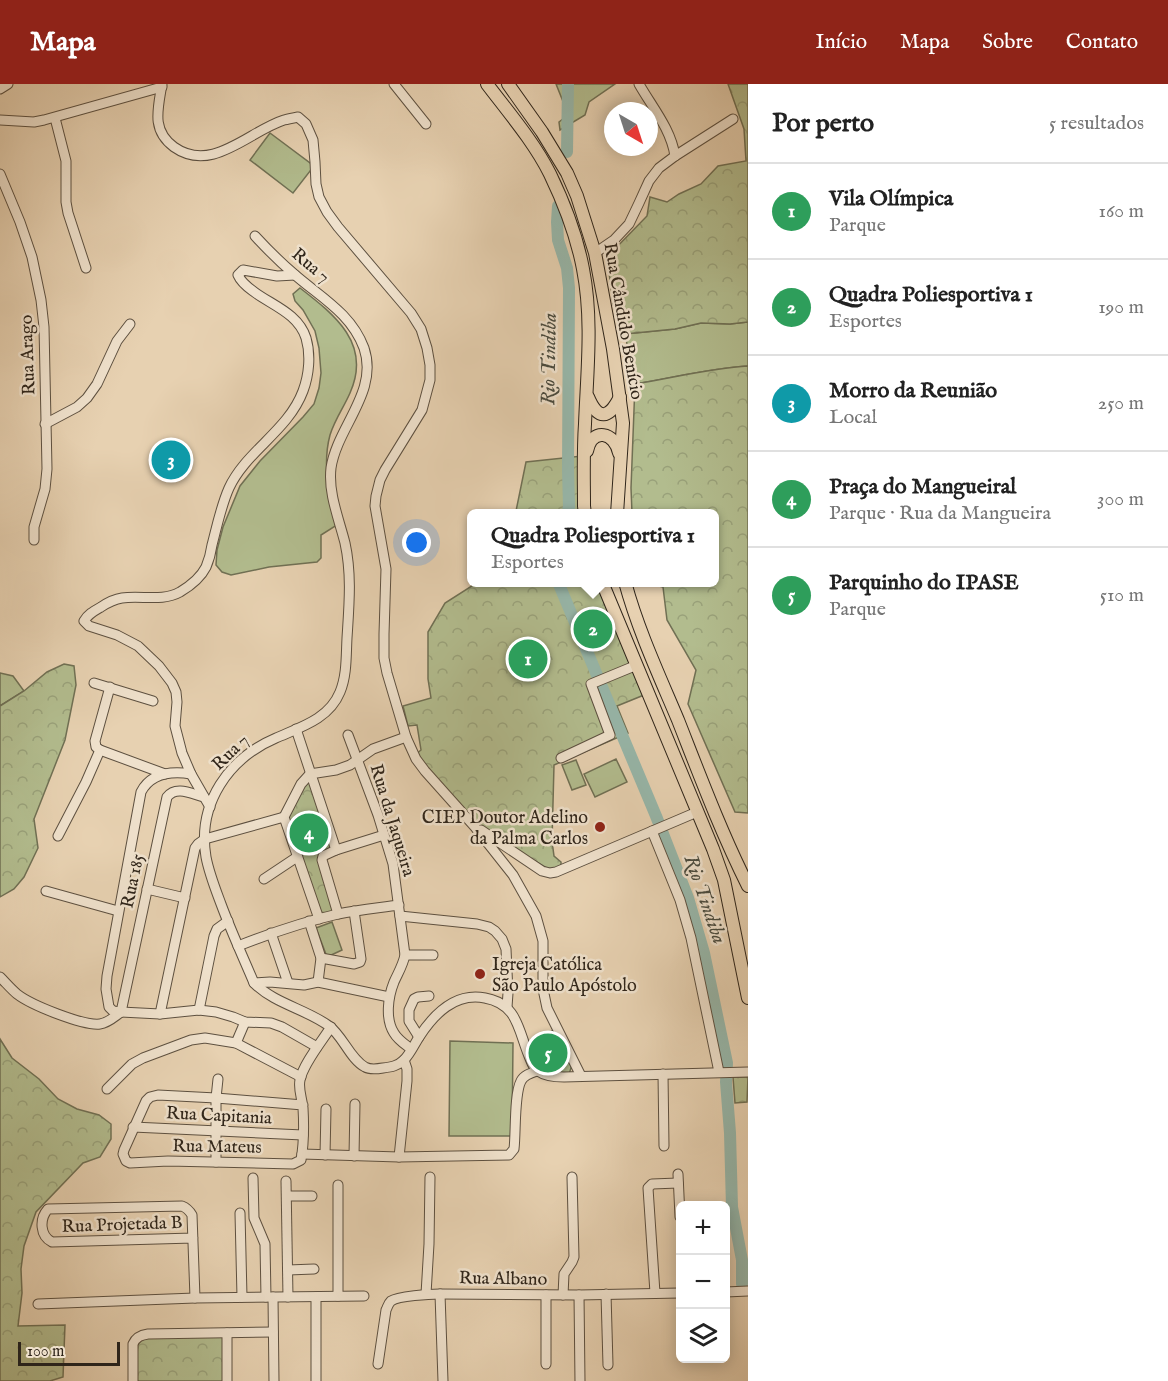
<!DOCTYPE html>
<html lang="pt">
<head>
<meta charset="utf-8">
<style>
  body { margin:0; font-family:"IM FELL English",serif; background:#f2f2f2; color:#222 }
  .controls { position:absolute; right:18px; bottom:18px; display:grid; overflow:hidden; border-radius:9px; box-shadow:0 3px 15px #0003 }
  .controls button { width:54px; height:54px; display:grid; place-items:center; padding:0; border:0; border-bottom:2px solid #e0e0e0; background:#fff; color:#222; font:30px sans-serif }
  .compass { position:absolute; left:604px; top:18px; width:54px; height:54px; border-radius:50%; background:#fff; box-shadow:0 3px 15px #0003; rotate:141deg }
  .scale { position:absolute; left:18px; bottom:15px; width:102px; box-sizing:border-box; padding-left:6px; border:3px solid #2f251a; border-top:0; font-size:16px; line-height:21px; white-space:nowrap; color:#2f251a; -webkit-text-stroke:4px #efe1cc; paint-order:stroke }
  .you { position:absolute; left:417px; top:459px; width:21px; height:21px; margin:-15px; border:4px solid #fff; border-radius:50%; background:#1a73e8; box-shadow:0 0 0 9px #1a73e833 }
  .badge { display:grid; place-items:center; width:39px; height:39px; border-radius:50%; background:#8f2418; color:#fff; font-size:20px; font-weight:700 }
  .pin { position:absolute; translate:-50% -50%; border:3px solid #fff; box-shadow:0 2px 6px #0006 }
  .popup { position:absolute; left:467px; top:425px; width:252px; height:78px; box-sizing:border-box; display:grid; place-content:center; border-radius:9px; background:#fff; filter:drop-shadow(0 2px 4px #0005); font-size:20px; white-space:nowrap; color:#767676 }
  .popup b { font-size:22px; color:#222 }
  .popup::after { content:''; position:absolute; left:50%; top:100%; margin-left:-12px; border:12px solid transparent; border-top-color:#fff }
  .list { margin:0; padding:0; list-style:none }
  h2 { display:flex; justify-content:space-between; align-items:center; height:78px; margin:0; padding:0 24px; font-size:26px }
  h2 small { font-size:20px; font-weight:400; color:#767676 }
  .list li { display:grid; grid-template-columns:39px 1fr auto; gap:18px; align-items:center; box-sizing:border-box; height:96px; padding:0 24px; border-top:2px solid #e0e0e0 }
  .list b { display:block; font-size:22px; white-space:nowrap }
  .list p { margin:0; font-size:20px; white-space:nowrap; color:#767676 }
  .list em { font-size:20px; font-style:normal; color:#767676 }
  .icon { flex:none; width:33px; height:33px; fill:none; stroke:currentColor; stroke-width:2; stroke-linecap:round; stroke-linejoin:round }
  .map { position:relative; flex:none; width:748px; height:1297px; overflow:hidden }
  header { display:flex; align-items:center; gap:36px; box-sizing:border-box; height:84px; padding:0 30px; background:#8f2418; color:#fff }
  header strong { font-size:28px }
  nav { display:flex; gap:33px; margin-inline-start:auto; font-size:21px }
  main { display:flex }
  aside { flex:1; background:#fff }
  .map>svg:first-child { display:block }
</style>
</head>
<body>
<header>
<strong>Mapa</strong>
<nav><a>Início</a><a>Mapa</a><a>Sobre</a><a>Contato</a></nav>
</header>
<main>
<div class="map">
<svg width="748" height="1297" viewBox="0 0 748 1297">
  <defs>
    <pattern id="forest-crowns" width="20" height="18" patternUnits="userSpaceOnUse" patternTransform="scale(1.5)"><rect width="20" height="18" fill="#b2bc8e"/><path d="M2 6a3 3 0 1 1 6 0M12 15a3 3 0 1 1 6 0" fill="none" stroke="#99a17a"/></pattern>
  </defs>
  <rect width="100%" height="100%" fill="#e7d1b1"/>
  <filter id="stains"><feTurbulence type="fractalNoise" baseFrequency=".00333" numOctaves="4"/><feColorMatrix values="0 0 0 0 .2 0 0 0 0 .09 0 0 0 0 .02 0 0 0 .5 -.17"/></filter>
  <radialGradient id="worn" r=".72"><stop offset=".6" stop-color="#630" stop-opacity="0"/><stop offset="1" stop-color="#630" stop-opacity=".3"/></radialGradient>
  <g fill="#b2bc8e" stroke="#707054" stroke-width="1.5">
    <polygon points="556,0 615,0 589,18 585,31 560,46 559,38 564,34 564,20"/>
    <polygon points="270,49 314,82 293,109 250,76"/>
    <path d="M 300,204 C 335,231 372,260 350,309 C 344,323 335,335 330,351 C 322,381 329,412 337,441 L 321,451 L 321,474 L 317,478 L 269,483 L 231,491 L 222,488 L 216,481 L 217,466 L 223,443 L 240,402 L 260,377 L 303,333 L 314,320 L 319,304 L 321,289 L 319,264 L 315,247 L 303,226 L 295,217 L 293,210 Z"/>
    <path d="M 748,238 L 748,282 C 710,284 673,294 635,300 L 625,250 L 675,245 L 701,239 L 730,240 Z"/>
    <polygon points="0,589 13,592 24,607 0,622"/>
    <polygon points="616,675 627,698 595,713 584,690"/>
    <polygon points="576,676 586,701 572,706 562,681"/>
    <polygon points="332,838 342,866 327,873 316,844"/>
    <polygon points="450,957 513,959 512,1052 449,1052"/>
  </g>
  <g fill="url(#forest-crowns)" stroke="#707054" stroke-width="1.5">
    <polygon points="728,0 748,0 748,238 730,240 701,239 675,245 625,250 613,220 608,180 609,171 647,132 650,113 667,118 679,110 701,100 718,82 746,77 744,45"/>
    <path d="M 748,282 L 748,729 L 735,728 L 688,620 L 696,586 L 667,536 L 663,503 L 647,499 L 714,498 L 714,430 L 632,429 L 631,404 L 635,300 C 673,294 710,284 748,282 Z"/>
    <polygon points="582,372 584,429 513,430 516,427 526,378"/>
    <polygon points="478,498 599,499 644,611 617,622 628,649 554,681 552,757 554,772 561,778 561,782 550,786 473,740 415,671 421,666 417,641 408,642 403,622 431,614 428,595 428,548 445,519"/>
    <polygon points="64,580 74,582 76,601 65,656 34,735 38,764 24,793 14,805 0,813 0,622 24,607 47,588"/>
    <polygon points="310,690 336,766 320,771 337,828 318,833 283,732"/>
    <polygon points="557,944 572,981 569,990 537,987 527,967 534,963 533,958"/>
    <polygon points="0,955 12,974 39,995 58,1015 77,1025 99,1031 111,1040 111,1055 100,1073 83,1079 36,1128 24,1162 21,1185 22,1209 18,1242 65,1241 63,1293 50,1297 0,1297"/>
    <polygon points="733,993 748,993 747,1018 735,1019"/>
    <polygon points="227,1249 227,1297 136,1297 138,1250"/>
  </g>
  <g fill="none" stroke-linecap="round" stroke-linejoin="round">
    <g stroke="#97b7aa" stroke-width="12">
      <polyline points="567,68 568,0"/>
      <polyline points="558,122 557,138 558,156 567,184 569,204 568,385 569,423 567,430"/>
      <polyline points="558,498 656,732 688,814 704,869 727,979 726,998 730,1049 732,1123 742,1176 742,1200"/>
    </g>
    <g stroke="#5d5040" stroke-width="11">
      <g id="minor">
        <path d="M 162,0 C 158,25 151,46 174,63 C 212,90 249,47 284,36 C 288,35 293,34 298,33 L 306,40 L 313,56 L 315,78 L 316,100 L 319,113 L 327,128 L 338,143 L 411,229 L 421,245 L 427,264 L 430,281 L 430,296 L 422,326 L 385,386 L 380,396 L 376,412 L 375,422 L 386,485 L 384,550 L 384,574 L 387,589 L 406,653 L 416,675 L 425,687 L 475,743 L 513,791 L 536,832 L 543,857 L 543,905 L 547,924 L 581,992"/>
        <polyline points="394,0 426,40"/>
        <path d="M 639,0 C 652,23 671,45 675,72"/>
        <polyline points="0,5 8,0"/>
        <polyline points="55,34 66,77 66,118 68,129 86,184"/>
        <polyline points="0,36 34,38 44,36 162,3"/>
        <polyline points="0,90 20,138 32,173 41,216 44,243 47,385 45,405 34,443 34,456"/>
        <path d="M 255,152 C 267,165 280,178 294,190 C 320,213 351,229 364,264 C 379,308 337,343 331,384 C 328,409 339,435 345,459 C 352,491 349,522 347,554 C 346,572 347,591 340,608 C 329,635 301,643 276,654 C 229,674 197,719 206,773 C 209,789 215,804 221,820 C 231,847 243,873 254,899 C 275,920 306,925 329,942 C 343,952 350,975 365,983 C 370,986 377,985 383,984 C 391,983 398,982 404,976 C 410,970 414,961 419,953 C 434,930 455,908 485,914 C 518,920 518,946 529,972 C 531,977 533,984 538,987 C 545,992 556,993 564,993 L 748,988"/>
        <polyline points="595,169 614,156 629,140 639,119 649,97 659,84 675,72 733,35"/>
        <polyline points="45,340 77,323 87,314 97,300 117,257 130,240"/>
        <polyline points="94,599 153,617"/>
        <polyline points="110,603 95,657 96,663 100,666 165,690"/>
        <polyline points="296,645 336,766"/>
        <path d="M 348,651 L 378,731 L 393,780 L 405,871 C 403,881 398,889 394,898 C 388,913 385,935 394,949 C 398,956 406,961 411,965"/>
        <polyline points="561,674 610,651 591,600 637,581"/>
        <path d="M 191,690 C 172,687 151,689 141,708 L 107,892 L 106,905 L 109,923 L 113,927 L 121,928 L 160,930 L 199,926 L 216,928 L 233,933 L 245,938 L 271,939 L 282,943 L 317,963"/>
        <path d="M 210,723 L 191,690 L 182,669 L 175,642 L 177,618 L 176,608 L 172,599 L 159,582 L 138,562 L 117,551 L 89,542 L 84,537 C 88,530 94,527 101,523 C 107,519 115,515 122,514 C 141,511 162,518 180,508 C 190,502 201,493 206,483 C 209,476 211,468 212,461 C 217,442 221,422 229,404 C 246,367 288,347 303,307 C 309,291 311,271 306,254 C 298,229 271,221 253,207 C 246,202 241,198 238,191 L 243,186 L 277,192 L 295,191"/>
        <polyline points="481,746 542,787 550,789 556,788 697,728"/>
        <polyline points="652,747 680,816 691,854 719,988"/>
        <polyline points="58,752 86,698 100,666"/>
        <polyline points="264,795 297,773"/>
        <polyline points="147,805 185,814"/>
        <polyline points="46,807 118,827"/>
        <polyline points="338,830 322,776 323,772 336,766 384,751"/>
        <polyline points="400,832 477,840 489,843 495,847 502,855 506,865 508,909 507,923"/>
        <polyline points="319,835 284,733 301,700 310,690 336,686 350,681 373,665 406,653"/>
        <polyline points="309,837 321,874 318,898"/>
        <polyline points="271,849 288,899"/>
        <path d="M 238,862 C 271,849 303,838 338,830 C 358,826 378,824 399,821"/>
        <polyline points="405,871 433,871"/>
        <polyline points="321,874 354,880 360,878 361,875 354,827"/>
        <path d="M 0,893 C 6,899 11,905 17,910 C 31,921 83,942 100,940 C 108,939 114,933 121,928"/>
        <polyline points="254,899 270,898 304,901 318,898 389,913"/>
        <polyline points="199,926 214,852 217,845 228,837"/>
        <path d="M 121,928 L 167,713 C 176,701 192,710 204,713"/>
        <polyline points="160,930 195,764 198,760 205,755 284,733"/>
        <polyline points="419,953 409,937 409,926 414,915 418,913 429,912"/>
        <polyline points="236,959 245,938"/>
        <polyline points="663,990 664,1062"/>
        <polyline points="107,1005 132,980 143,974 191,956 205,954 236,959 301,993"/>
        <path d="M 303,1021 L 216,1014 L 158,1011 L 150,1013 L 146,1017 L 124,1066 L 123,1070 L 126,1077 L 130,1079 L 168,1077 L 293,1080 L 301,1076 C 304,1059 304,1041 303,1024 C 302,1014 298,1005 300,996 C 303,980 322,957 331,943"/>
        <polyline points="133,1043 303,1051"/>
        <path d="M 302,1070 L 399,1073 L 509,1071 L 514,1065 C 516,1049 514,1010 521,997 C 524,991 531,989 537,987"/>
        <polyline points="325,1071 326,1025"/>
        <polyline points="354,1072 355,1020"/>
        <polyline points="399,1073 407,997 407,985 404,976"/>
        <polyline points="216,1078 216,1014 218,995"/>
        <polyline points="678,1090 680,1133"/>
        <polyline points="253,1094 254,1134 265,1160 266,1213"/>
        <polyline points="286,1097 288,1213"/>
        <polyline points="287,1112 312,1112"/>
        <polyline points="240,1129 242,1213"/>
        <path d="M 193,1154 L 52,1158 C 40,1152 39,1135 48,1125 L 182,1122 C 187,1124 189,1126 192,1131 L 195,1214"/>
        <polyline points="288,1186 314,1185"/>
        <polyline points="726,1208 748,1207"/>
        <polyline points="655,1209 648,1104 652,1100 678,1099"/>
        <polyline points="426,1210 429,1160 430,1093"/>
        <polyline points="440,1210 443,1297"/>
        <polyline points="606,1210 608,1281"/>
        <polyline points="563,1211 564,1190 572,1178 574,1173 572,1093"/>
        <polyline points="579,1211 580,1297"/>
        <polyline points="338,1212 338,1101"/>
        <polyline points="273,1213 274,1297"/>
        <polyline points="316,1213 316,1297"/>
        <polyline points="38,1220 195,1214 364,1212"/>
        <path d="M 378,1280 L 386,1226 C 388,1222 388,1220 391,1217 C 398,1212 430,1210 440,1210 L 579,1211 L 680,1209"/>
        <polyline points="546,1280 546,1211"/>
        <path d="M 133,1297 L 133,1260 C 136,1253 141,1251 148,1250 L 273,1248"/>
        <polyline points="227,1297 227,1249"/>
      </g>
    </g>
    <g stroke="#2f251a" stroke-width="14">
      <g id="major">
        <path d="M 487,0 C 509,29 534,58 550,90 C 564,119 577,153 583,185 C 593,236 587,288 585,340 C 583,368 584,395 584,422 L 585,430"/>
        <polyline points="508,0 542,48 567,89 577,112 595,169 613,265 623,339 617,430"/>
        <path d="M 588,313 C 598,337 609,335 620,313"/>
        <path d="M 587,367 C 592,343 615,348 619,369"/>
        <polyline points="602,498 713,765 724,796 748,914"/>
        <path d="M 625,498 C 638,546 659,591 678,636 C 700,692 721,748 748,802"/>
      </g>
    </g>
    <use href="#minor" stroke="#efe1cc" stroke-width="9"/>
    <use href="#major" stroke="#e7d1b1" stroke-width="12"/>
  </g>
  <g fill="#8f2418" stroke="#efe1cc" stroke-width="2">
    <circle cx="600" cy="743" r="6"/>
    <circle cx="480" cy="890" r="6"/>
  </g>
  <g text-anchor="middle" stroke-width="5" stroke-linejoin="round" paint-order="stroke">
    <g font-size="18" fill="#2f251a" stroke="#efe1cc">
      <text transform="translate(311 181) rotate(40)" y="6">Rua 7</text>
      <text transform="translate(624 237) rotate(80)" y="6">Rua Cândido Benício</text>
      <text transform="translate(27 271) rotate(-92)" y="6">Rua Arago</text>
      <text transform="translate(230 668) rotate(-44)" y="6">Rua 7</text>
      <text transform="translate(393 736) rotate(73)" y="6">Rua da Jaqueira</text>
      <text transform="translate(132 797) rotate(-78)" y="6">Rua 185</text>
      <text transform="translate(219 1031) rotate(3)" y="6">Rua Capitania</text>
      <text transform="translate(217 1062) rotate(1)" y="6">Rua Mateus</text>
      <text transform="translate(122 1140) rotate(-2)" y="6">Rua Projetada B</text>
      <text transform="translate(503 1194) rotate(1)" y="6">Rua Albano</text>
    </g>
    <g font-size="18" fill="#2f251a" stroke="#efe1cc" text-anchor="end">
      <text x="588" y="739">CIEP Doutor Adelino<tspan x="588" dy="21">da Palma Carlos</tspan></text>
      <text x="492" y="886" text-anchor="start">Igreja Católica<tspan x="492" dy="21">São Paulo Apóstolo</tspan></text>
    </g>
    <g font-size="20" font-style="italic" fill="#494a3e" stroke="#efe1cc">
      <text transform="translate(548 275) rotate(-89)" y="7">Rio Tindiba</text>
      <text transform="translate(706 815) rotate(71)" y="7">Rio Tindiba</text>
    </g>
  </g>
  <rect width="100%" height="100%" filter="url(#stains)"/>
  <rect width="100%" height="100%" fill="url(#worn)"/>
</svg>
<div class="controls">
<button>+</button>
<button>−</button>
<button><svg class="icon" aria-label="layers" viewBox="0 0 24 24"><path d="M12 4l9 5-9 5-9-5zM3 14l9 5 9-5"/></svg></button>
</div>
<svg class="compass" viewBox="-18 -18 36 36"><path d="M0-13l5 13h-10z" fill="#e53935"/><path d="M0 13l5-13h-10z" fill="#767676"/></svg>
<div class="scale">100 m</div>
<div class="you"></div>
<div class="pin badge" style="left:528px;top:575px;background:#2e9e5b">1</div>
<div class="pin badge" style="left:593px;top:545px;background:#2e9e5b">2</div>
<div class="popup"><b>Quadra Poliesportiva 1</b>Esportes</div>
<div class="pin badge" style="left:171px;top:376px;background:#0f9aa8">3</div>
<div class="pin badge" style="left:309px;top:749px;background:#2e9e5b">4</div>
<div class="pin badge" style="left:548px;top:969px;background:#2e9e5b">5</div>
</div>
<aside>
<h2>Por perto<small>5 resultados</small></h2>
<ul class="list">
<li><span class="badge" style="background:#2e9e5b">1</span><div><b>Vila Olímpica</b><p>Parque</p></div><em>160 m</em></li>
<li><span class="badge" style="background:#2e9e5b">2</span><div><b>Quadra Poliesportiva 1</b><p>Esportes</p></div><em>190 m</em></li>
<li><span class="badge" style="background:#0f9aa8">3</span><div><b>Morro da Reunião</b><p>Local</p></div><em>250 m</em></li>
<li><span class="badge" style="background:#2e9e5b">4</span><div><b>Praça do Mangueiral</b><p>Parque · Rua da Mangueira</p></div><em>300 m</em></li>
<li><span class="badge" style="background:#2e9e5b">5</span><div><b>Parquinho do IPASE</b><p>Parque</p></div><em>510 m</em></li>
</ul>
</aside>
</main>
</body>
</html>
